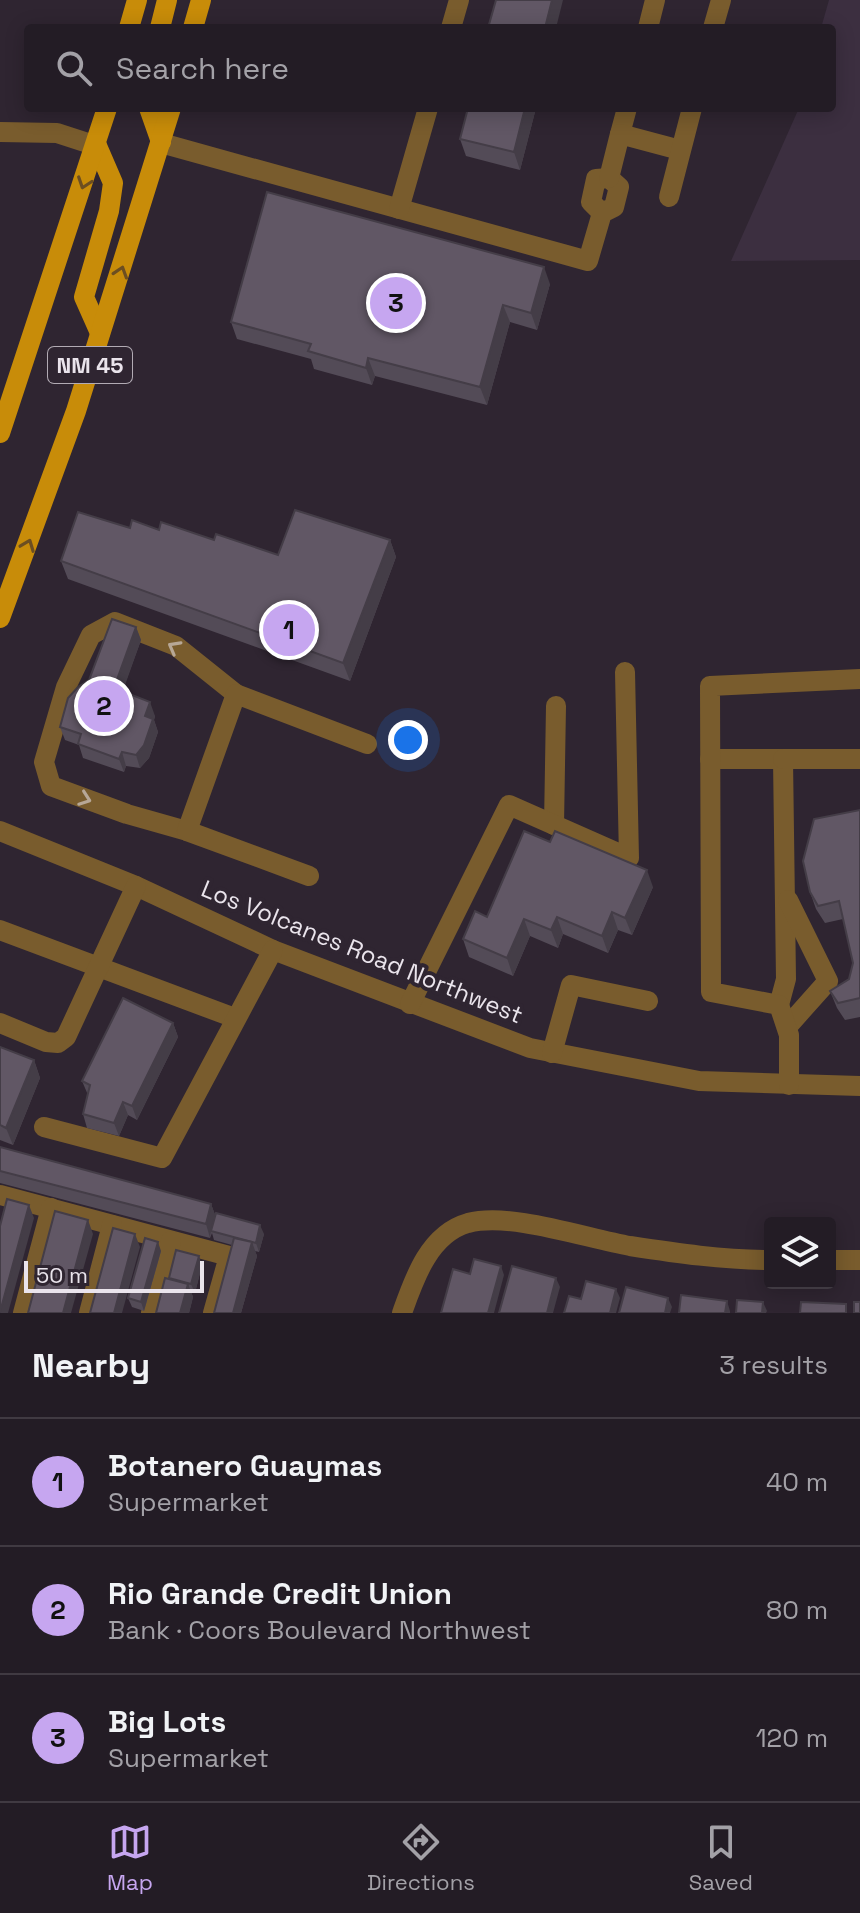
<!DOCTYPE html>
<html lang="en">
<head>
<meta charset="utf-8">
<style>
  body { margin:0; font-family:"Space Grotesk",sans-serif; background:#2f2932; color:#f1f3f6 }
  .controls { position:absolute; right:24px; bottom:24px; display:grid; overflow:hidden; border-radius:8px; box-shadow:0 4px 20px #0003 }
  .controls button { width:72px; height:72px; display:grid; place-items:center; padding:0; border:0; border-bottom:2px solid #403a42; background:#231c25; color:#f1f3f6; font:40px sans-serif }
  .scale { position:absolute; left:24px; bottom:20px; width:180px; box-sizing:border-box; padding-left:8px; border:4px solid #eae4ec; border-top:0; font-size:22px; line-height:28px; white-space:nowrap; color:#eae4ec; -webkit-text-stroke:6px #2f2531; paint-order:stroke }
  .you { position:absolute; left:408px; top:740px; width:28px; height:28px; margin:-20px; border:6px solid #fff; border-radius:50%; background:#1a73e8; box-shadow:0 0 0 12px #1a73e833 }
  .badge { display:grid; place-items:center; width:52px; height:52px; border-radius:50%; background:#c6a6f0; color:#111; font-size:26px; font-weight:700 }
  .pin { position:absolute; translate:-50% -50%; border:4px solid #fff; box-shadow:0 2px 8px #0006 }
  .list { margin:0; padding:0; list-style:none }
  h2 { display:flex; justify-content:space-between; align-items:center; height:104px; margin:0; padding:0 32px; font-size:34px }
  h2 small { font-size:26px; font-weight:400; color:#a3a1a7 }
  .list li { display:grid; grid-template-columns:52px 1fr auto; gap:24px; align-items:center; box-sizing:border-box; height:128px; padding:0 32px; border-top:2px solid #403a42 }
  .list b { display:block; font-size:30px; white-space:nowrap }
  .list p { margin:0; font-size:26px; white-space:nowrap; color:#a3a1a7 }
  .list em { font-size:26px; font-style:normal; color:#a3a1a7 }
  .icon { flex:none; width:44px; height:44px; fill:none; stroke:currentColor; stroke-width:2; stroke-linecap:round; stroke-linejoin:round }
  .map { position:relative; flex:none; width:860px; height:1313px; overflow:hidden }
  .search { position:absolute; background:#231c25; box-shadow:0 4px 20px #0003; left:24px; right:24px; top:24px; height:88px; display:flex; align-items:center; gap:20px; box-sizing:border-box; padding:0 28px; border-radius:8px; color:#a3a1a7; font-size:30px }
  .sheet { height:488px; background:#231c25 }
  nav { display:flex; justify-content:space-around; align-items:center; box-sizing:border-box; height:112px; border-top:2px solid #403a42; background:#231c25; font-size:22px; color:#a3a1a7 }
  nav a { display:grid; justify-items:center; gap:4px }
  nav .on { color:#c6a6f0 }
  .map>svg:first-child { display:block }
</style>
</head>
<body>
<div class="map">
<svg width="860" height="1313" viewBox="0 0 860 1313">
  <rect width="100%" height="100%" fill="#2f2531"/>
  <polygon fill="#3c2f40" points="829,0 860,0 860,260 731,261 799,108 832,108 832,28 821,28"/>
  <g fill="none" stroke-linecap="round" stroke-linejoin="round">
    <g stroke="#795c2d" stroke-width="20">
      <polyline points="451,28 459,0"/>
      <polyline points="648,28 655,0"/>
      <polyline points="713,28 721,0"/>
      <polyline points="0,132 57,133 97,146"/>
      <polyline points="620,134 627,108"/>
      <polyline points="161,143 588,261 602,213 614,207 619,187 609,178 596,179 591,202 602,213"/>
      <polyline points="609,178 620,134 680,150"/>
      <polyline points="669,197 692,108"/>
      <polyline points="399,209 428,108"/>
      <polyline points="710,759 783,759 786,979 779,1005"/>
      <polyline points="783,759 860,759"/>
      <polyline points="554,825 556,706"/>
      <polyline points="0,831 136,886 273,950 530,1048 699,1081 860,1086"/>
      <polyline points="187,831 127,814 51,786 44,762 66,687 91,635 115,622 176,646 236,694"/>
      <polyline points="309,876 187,831 236,694 367,744"/>
      <polyline points="0,930 235,1018"/>
      <polyline points="410,1004 509,805 629,858 625,672"/>
      <polyline points="0,1023 46,1042 58,1043 66,1037 136,886"/>
      <polyline points="787,1027 828,981 788,900"/>
      <polyline points="552,1053 571,985 648,1001"/>
      <polyline points="789,1085 789,1035 779,1005 711,992 710,686 860,679"/>
      <polyline points="44,1127 162,1158 273,950"/>
      <polyline points="0,1195 229,1256 213,1313"/>
      <polyline points="830,1260 860,1260"/>
      <polyline points="23,1313 51,1208"/>
      <polyline points="89,1313 112,1225"/>
      <polyline points="151,1313 171,1241"/>
      <path d="M 402,1313 C 414,1279 429,1234 468,1223 C 511,1212 585,1238 630,1246 C 676,1253 723,1260 770,1260"/>
    </g>
    <g stroke="#c88c09" stroke-width="20">
      <polyline points="129,28 137,0"/>
      <polyline points="160,28 167,0"/>
      <polyline points="193,28 201,0"/>
      <polyline points="149,108 161,142"/>
      <polyline points="97,146 113,183 109,211 84,297 100,333"/>
      <polyline points="0,433 107,108"/>
      <polyline points="0,618 76,411 171,108"/>
    </g>
  </g>
  <g fill="#534b57">
    <polygon points="536,108 520,170 466,156 460,139"/>
    <polygon points="550,284 537,330 510,322 487,405 375,376 372,385 314,369 311,359 237,339 231,322"/>
    <polygon points="130,528 159,530 214,540 278,555 390,540 396,557 350,681 68,579 61,561"/>
    <polygon points="136,627 141,640 122,692 155,716 154,720 158,732 149,758 140,768 126,766 124,772 83,758 79,745 65,740 60,727 89,680"/>
    <polygon points="860,810 860,1017 845,1020 837,1008 830,991 849,979 853,963 843,919 825,923 816,909 810,892"/>
    <polygon points="653,887 632,935 618,930 608,953 563,934 558,948 530,936 513,976 469,957 463,939 487,917"/>
    <polygon points="173,1023 178,1037 137,1120 128,1115 119,1136 87,1128 83,1114 88,1095 82,1081"/>
    <polygon points="0,1047 34,1060 40,1078 13,1145 0,1140"/>
    <polygon points="0,1147 211,1204 215,1215 264,1234 259,1252 255,1251 257,1256 241,1313 214,1313 232,1245 214,1240 212,1233 210,1238 0,1183"/>
    <polygon points="161,1251 144,1311 132,1307 128,1298"/>
    <polygon points="202,1265 195,1293 191,1292 193,1297 189,1313 156,1313 169,1279"/>
  </g>
  <g fill="#443d47">
    <polygon points="552,0 563,0 556,28 545,28"/>
    <polygon points="525,108 536,108 520,170 514,152"/>
    <polygon points="544,267 550,284 537,330 531,313"/>
    <polygon points="503,305 510,322 487,405 480,387"/>
    <polygon points="368,358 375,376 372,385 366,368"/>
    <polygon points="390,540 396,557 350,681 343,663"/>
    <polygon points="136,627 141,640 119,702 114,688"/>
    <polygon points="150,702 155,716 154,720 158,732 149,758 140,768 136,755 145,716"/>
    <polygon points="122,752 126,766 124,772 119,759"/>
    <polygon points="647,870 653,887 632,935 625,918"/>
    <polygon points="612,912 618,930 608,953 602,936"/>
    <polygon points="557,917 563,934 558,948 551,930"/>
    <polygon points="524,919 530,936 513,976 507,958"/>
    <polygon points="173,1023 178,1037 137,1120 132,1106"/>
    <polygon points="34,1060 40,1078 13,1145 6,1128"/>
    <polygon points="123,1102 128,1115 119,1136 114,1123"/>
    <polygon points="211,1204 216,1217 211,1231 210,1238 206,1224"/>
    <polygon points="29,1205 34,1218 8,1313 0,1313"/>
    <polygon points="88,1220 93,1234 71,1313 63,1313"/>
    <polygon points="260,1225 264,1234 259,1252 256,1243"/>
    <polygon points="135,1234 140,1247 122,1313 114,1313"/>
    <polygon points="158,1242 161,1251 144,1311 141,1302"/>
    <polygon points="252,1242 257,1256 241,1313 233,1313"/>
    <polygon points="199,1256 202,1265 195,1293 191,1284"/>
    <polygon points="501,1266 504,1275 494,1313 488,1313"/>
    <polygon points="556,1278 560,1287 553,1313 547,1313"/>
    <polygon points="188,1284 193,1297 189,1313 180,1313"/>
    <polygon points="616,1289 620,1298 616,1313 610,1313"/>
    <polygon points="668,1298 672,1307 670,1313 665,1313"/>
    <polygon points="727,1301 730,1311 730,1313 725,1313"/>
    <polygon points="763,1302 767,1311 766,1313 762,1313"/>
  </g>
  <g fill="#615765" stroke="#443d47" stroke-width="2">
    <polygon points="496,0 552,0 545,28 488,28"/>
    <polygon points="468,108 525,108 514,152 460,139"/>
    <polygon points="267,192 544,267 531,313 503,305 480,387 368,358 366,368 308,351 311,344 231,322"/>
    <polygon points="295,510 390,540 343,663 61,561 78,512 130,528 132,520 159,530 161,522 214,540 216,534 278,555"/>
    <polygon points="112,619 136,627 114,688 150,702 145,716 153,719 144,745 136,755 122,752 119,759 78,744 81,734 60,727 68,698 78,687 89,680"/>
    <polygon points="860,810 860,998 838,1003 830,991 849,979 853,963 839,901 818,906 810,892 803,861 814,819"/>
    <polygon points="524,831 550,842 555,831 647,870 625,918 612,912 602,936 557,917 551,930 524,919 507,958 463,939 475,911 487,917"/>
    <polygon points="123,998 173,1023 132,1106 123,1102 114,1123 83,1114 90,1085 82,1081"/>
    <polygon points="0,1047 34,1060 6,1128 0,1125"/>
    <polygon points="0,1147 211,1204 206,1224 0,1171"/>
    <polygon points="7,1199 29,1205 0,1312 0,1226"/>
    <polygon points="55,1211 88,1220 63,1313 28,1313"/>
    <polygon points="216,1213 260,1225 256,1243 211,1231"/>
    <polygon points="113,1228 135,1234 114,1313 90,1313"/>
    <polygon points="145,1238 158,1242 141,1302 128,1298"/>
    <polygon points="234,1238 252,1242 233,1313 214,1313"/>
    <polygon points="176,1250 199,1256 191,1284 169,1278"/>
    <polygon points="474,1259 501,1266 488,1313 441,1313 453,1269 470,1274"/>
    <polygon points="512,1266 556,1278 547,1313 499,1313"/>
    <polygon points="165,1278 188,1284 180,1313 156,1313"/>
    <polygon points="586,1281 616,1289 610,1313 564,1313 569,1296 581,1299"/>
    <polygon points="626,1287 668,1298 665,1313 619,1313"/>
    <polygon points="681,1295 727,1301 725,1313 679,1313"/>
    <polygon points="737,1300 763,1302 762,1313 736,1313"/>
    <polygon points="801,1302 846,1304 846,1313 800,1313"/>
    <rect x="854" y="1302" width="6" height="11"/>
  </g>
  <defs><path id="oneway-chevron" d="M-2-3.5L2.5 0L-2 3.5" fill="none" stroke-width="1.6" stroke-linecap="round" stroke-linejoin="round" transform="scale(2)"/></defs>
  <g stroke="#6c4e21">
    <use href="#oneway-chevron" transform="translate(84 183) rotate(109)"/>
    <use href="#oneway-chevron" transform="translate(121 272) rotate(-72)"/>
    <use href="#oneway-chevron" transform="translate(28 545) rotate(-69)"/>
  </g>
  <g stroke="#b7a796">
    <use href="#oneway-chevron" transform="translate(174 647) rotate(-151)"/>
    <use href="#oneway-chevron" transform="translate(85 799) rotate(20)"/>
  </g>
  <g text-anchor="middle" stroke-width="8" stroke-linejoin="round" paint-order="stroke">
    <rect fill="#2f2531" stroke="#b2abb4" stroke-width="2" x="48" y="347" width="84" height="36" rx="6"/>
    <g font-size="22" font-weight="bold" fill="#eae4ec">
      <text x="90" y="373">NM 45</text>
    </g>
    <g font-size="24" fill="#eae4ec" stroke="#2f2531">
      <text transform="translate(362 952) rotate(22)" y="8">Los Volcanes Road Northwest</text>
    </g>
  </g>
</svg>
<div class="controls">
<button><svg class="icon" aria-label="layers" viewBox="0 0 24 24"><path d="M12 4l9 5-9 5-9-5zM3 14l9 5 9-5"/></svg></button>
</div>
<div class="scale">50 m</div>
<div class="you"></div>
<div class="pin badge" style="left:289px;top:630px">1</div>
<div class="pin badge" style="left:104px;top:706px">2</div>
<div class="pin badge" style="left:396px;top:303px">3</div>
<div class="search"><svg class="icon" aria-label="search" viewBox="0 0 24 24"><circle cx="10" cy="10" r="6"/><path d="M15 15l6 6"/></svg>Search here</div>
</div>
<section class="sheet">
<h2>Nearby<small>3 results</small></h2>
<ul class="list">
<li><span class="badge">1</span><div><b>Botanero Guaymas</b><p>Supermarket</p></div><em>40 m</em></li>
<li><span class="badge">2</span><div><b>Rio Grande Credit Union</b><p>Bank · Coors Boulevard Northwest</p></div><em>80 m</em></li>
<li><span class="badge">3</span><div><b>Big Lots</b><p>Supermarket</p></div><em>120 m</em></li>
</ul>
</section>
<nav>
<a class="on"><svg class="icon" aria-label="map" viewBox="0 0 24 24"><path d="M3 6l6-2 6 2 6-2v14l-6 2-6-2-6 2zM9 4v14M15 6v14"/></svg>Map</a>
<a><svg class="icon" aria-label="directions" viewBox="0 0 24 24"><path d="M12 3l9 9-9 9-9-9zM9 14v-3h6M13 9l2 2-2 2"/></svg>Directions</a>
<a><svg class="icon" aria-label="saved" viewBox="0 0 24 24"><path d="M7 4h10v16l-5-4-5 4z"/></svg>Saved</a>
</nav>
</body>
</html>
